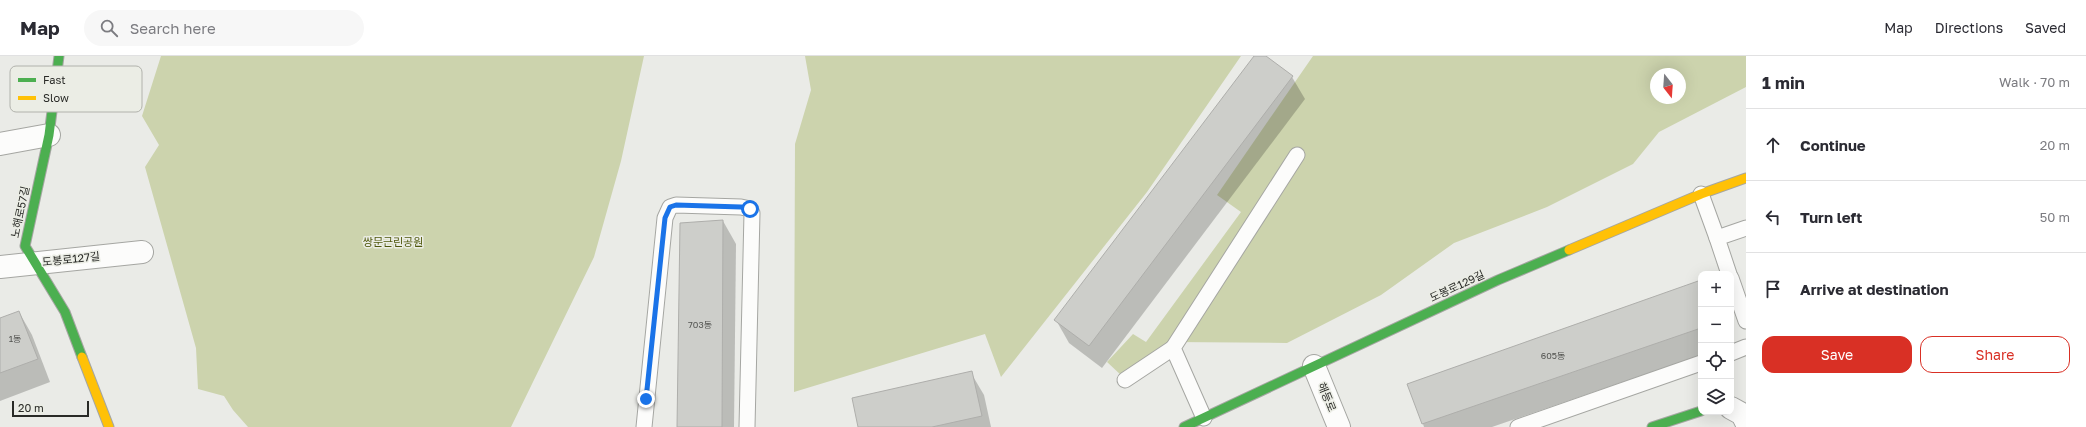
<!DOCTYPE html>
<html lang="en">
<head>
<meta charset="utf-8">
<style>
  body { margin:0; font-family:"Golos Text","Noto Sans KR",sans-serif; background:#f7f7f7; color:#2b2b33 }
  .controls { position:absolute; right:12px; bottom:12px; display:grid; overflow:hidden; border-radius:8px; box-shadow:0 4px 16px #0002 }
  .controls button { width:36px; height:36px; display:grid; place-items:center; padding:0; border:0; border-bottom:1px solid #e1e1e2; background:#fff; color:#2b2b33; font:20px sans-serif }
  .compass { position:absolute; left:1650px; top:12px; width:36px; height:36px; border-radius:50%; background:#fff; box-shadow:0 4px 16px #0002; rotate:163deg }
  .scale { position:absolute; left:12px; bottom:10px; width:77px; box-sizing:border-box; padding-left:4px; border:2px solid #292a27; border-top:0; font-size:11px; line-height:14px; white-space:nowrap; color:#292a27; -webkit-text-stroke:3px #ebede5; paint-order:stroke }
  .stop { position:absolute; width:12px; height:12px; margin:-9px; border:3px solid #1a73e8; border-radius:50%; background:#fff }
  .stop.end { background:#1a73e8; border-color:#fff; box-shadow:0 1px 4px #0008 }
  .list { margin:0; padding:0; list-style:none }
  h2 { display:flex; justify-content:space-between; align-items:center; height:52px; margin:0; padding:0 16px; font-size:17px }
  h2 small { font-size:13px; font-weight:400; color:#7c7c81 }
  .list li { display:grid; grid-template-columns:26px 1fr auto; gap:12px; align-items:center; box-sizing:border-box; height:72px; padding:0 16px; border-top:1px solid #e1e1e2 }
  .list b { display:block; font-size:15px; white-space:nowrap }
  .list em { font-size:13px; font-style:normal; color:#7c7c81 }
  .actions { display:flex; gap:8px; padding:12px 16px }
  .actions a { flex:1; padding:9px 0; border:1px solid #d93025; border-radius:12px; text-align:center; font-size:14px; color:#d93025 }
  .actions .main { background:#d93025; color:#fff }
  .icon { flex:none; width:22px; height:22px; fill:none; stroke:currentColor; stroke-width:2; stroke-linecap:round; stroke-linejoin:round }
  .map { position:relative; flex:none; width:1746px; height:371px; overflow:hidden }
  header { display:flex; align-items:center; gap:24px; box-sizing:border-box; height:56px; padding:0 20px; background:#fff; border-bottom:1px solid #e1e1e2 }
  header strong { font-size:19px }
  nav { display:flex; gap:22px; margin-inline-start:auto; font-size:14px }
  .search { width:280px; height:36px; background:#f7f7f7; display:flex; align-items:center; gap:10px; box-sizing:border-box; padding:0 14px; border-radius:22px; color:#7c7c81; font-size:15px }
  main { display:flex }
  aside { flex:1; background:#fff }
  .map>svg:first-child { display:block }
</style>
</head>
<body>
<header>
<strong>Map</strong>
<div class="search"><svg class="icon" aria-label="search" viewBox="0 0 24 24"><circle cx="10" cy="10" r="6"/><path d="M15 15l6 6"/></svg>Search here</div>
<nav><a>Map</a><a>Directions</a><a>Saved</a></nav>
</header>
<main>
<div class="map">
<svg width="1746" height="371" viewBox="0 0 1746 371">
  <rect width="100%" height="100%" fill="#eaebe7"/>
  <g fill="#ccd3ad" fill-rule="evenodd">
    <polygon points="161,0 644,0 621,105 594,201 511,371 248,371 233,354 224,340 198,333 196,292 145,111 159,89 142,60"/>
    <polygon points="805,0 1241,0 1147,136 1001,321 985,278 794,336 795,88 811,34"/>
    <path d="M 1313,0 L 1746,0 L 1746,31 L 1659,76 L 1633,108 L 1547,151 L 1454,187 L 1381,239 L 1287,287 L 1172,286 L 1122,320 L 1107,306 L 1133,278 L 1146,286 L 1241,156 L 1217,139 ZM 1656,18 L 1680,18 L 1680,42 L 1656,42 Z"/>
  </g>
  <g fill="#0003">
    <polygon points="1255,0 1265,0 1292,21 1305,43 1102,312 1069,287 1056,264"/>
    <polygon points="723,165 736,188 734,371 679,371"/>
    <polygon points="1701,225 1701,299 1492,371 1424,371 1423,368 1408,328"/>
    <polygon points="19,256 32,279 50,326 0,345 0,263"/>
    <polygon points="971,317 984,339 991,371 859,371"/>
  </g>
  <g fill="#cdceca" stroke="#aeaeab">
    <polygon points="1254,0 1266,0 1293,20 1089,290 1054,264"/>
    <polygon points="723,164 722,371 677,371 680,167"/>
    <polygon points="1701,224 1701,272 1422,368 1407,328"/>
    <polygon points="19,255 38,303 0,317 0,262"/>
    <polygon points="972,315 982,360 932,371 858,371 852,342"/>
  </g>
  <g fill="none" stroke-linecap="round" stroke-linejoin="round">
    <g stroke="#a5a6a2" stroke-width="17">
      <g id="lane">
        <polyline points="1701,138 1717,182"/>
        <polyline points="1729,218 1717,182 1746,172"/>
        <polyline points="1731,222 1746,265"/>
        <polyline points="1731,297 1746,291"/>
        <polyline points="1125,324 1173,292"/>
        <polyline points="1204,362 1173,292 1297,99"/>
        <polyline points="644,371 665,162 670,151 676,149 741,151 750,153 752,157 747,371"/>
        <polyline points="1518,371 1701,307"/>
      </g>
    </g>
    <g stroke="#a5a6a2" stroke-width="24">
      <g id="street">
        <polyline points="0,88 49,79"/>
        <polyline points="0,211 142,196"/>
        <polyline points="1314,310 1339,371"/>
        <polyline points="1731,352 1742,358 1746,366"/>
      </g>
    </g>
    <g stroke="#a5a6a2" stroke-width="11">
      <g id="fast">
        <polyline points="59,0 49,79 25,190 65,256 82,301"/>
        <polyline points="1184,371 1498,224 1569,194"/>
        <polyline points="1652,371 1701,355"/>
      </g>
    </g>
    <g stroke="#a5a6a2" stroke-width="11">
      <g id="slow">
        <polyline points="1569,194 1701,138 1746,122"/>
        <polyline points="82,301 109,371"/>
      </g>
    </g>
    <use href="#lane" stroke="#fcfcfb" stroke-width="15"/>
    <use href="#street" stroke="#fcfcfb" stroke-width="22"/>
    <use href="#fast" stroke="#4caf50" stroke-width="9"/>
    <use href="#slow" stroke="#ffc107" stroke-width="9"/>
  </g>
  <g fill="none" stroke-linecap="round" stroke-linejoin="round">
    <polyline stroke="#1a73e8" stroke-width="5" points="646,343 665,162 670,151 676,149 741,151 750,153"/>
  </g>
  <g text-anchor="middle" stroke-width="3" stroke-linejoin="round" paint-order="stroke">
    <g font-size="9" fill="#525350">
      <text x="700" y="272">703동</text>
      <text x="15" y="286">1동</text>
      <text x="1553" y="303">605동</text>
    </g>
    <g font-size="11" fill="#292a27" stroke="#ebede5">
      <text transform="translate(20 156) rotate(-78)" y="4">노해로57길</text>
      <text transform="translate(71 203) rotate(-6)" y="4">도봉로127길</text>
      <text transform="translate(1457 230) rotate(-25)" y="4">도봉로129길</text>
      <text transform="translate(1327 341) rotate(68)" y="4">해등로</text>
    </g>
    <g font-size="11" fill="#50590d" stroke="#ebede5">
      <text x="393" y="190">쌍문근린공원</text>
    </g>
  </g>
  <rect x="10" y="10" width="132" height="46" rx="6" fill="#ebede5" stroke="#b1b2ac" stroke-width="1"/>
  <rect x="18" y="22" width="18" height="4" fill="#4caf50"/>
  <rect x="18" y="40" width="18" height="4" fill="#ffc107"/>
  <g font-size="11" fill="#292a27">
    <text x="43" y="28">Fast</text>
    <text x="43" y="46">Slow</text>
  </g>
</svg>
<div class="controls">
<button>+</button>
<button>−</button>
<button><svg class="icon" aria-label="locate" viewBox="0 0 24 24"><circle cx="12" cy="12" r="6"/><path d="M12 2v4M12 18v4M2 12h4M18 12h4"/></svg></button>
<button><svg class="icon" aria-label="layers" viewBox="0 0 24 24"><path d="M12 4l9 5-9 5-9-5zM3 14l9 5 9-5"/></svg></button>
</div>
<svg class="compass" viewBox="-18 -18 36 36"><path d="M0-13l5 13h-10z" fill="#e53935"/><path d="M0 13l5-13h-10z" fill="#7c7c81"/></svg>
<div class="scale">20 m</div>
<div class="stop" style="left:750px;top:153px"></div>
<div class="stop end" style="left:646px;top:343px"></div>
</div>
<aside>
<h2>1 min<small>Walk · 70 m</small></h2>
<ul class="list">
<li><svg class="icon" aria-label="ahead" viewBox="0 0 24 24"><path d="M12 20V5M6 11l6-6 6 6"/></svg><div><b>Continue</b></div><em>20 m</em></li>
<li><svg class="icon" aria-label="left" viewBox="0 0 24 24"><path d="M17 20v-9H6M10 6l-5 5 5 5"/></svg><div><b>Turn left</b></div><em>50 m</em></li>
<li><svg class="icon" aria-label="arrive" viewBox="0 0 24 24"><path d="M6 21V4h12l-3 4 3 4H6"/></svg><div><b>Arrive at destination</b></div></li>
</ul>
<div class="actions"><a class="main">Save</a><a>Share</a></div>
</aside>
</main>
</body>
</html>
